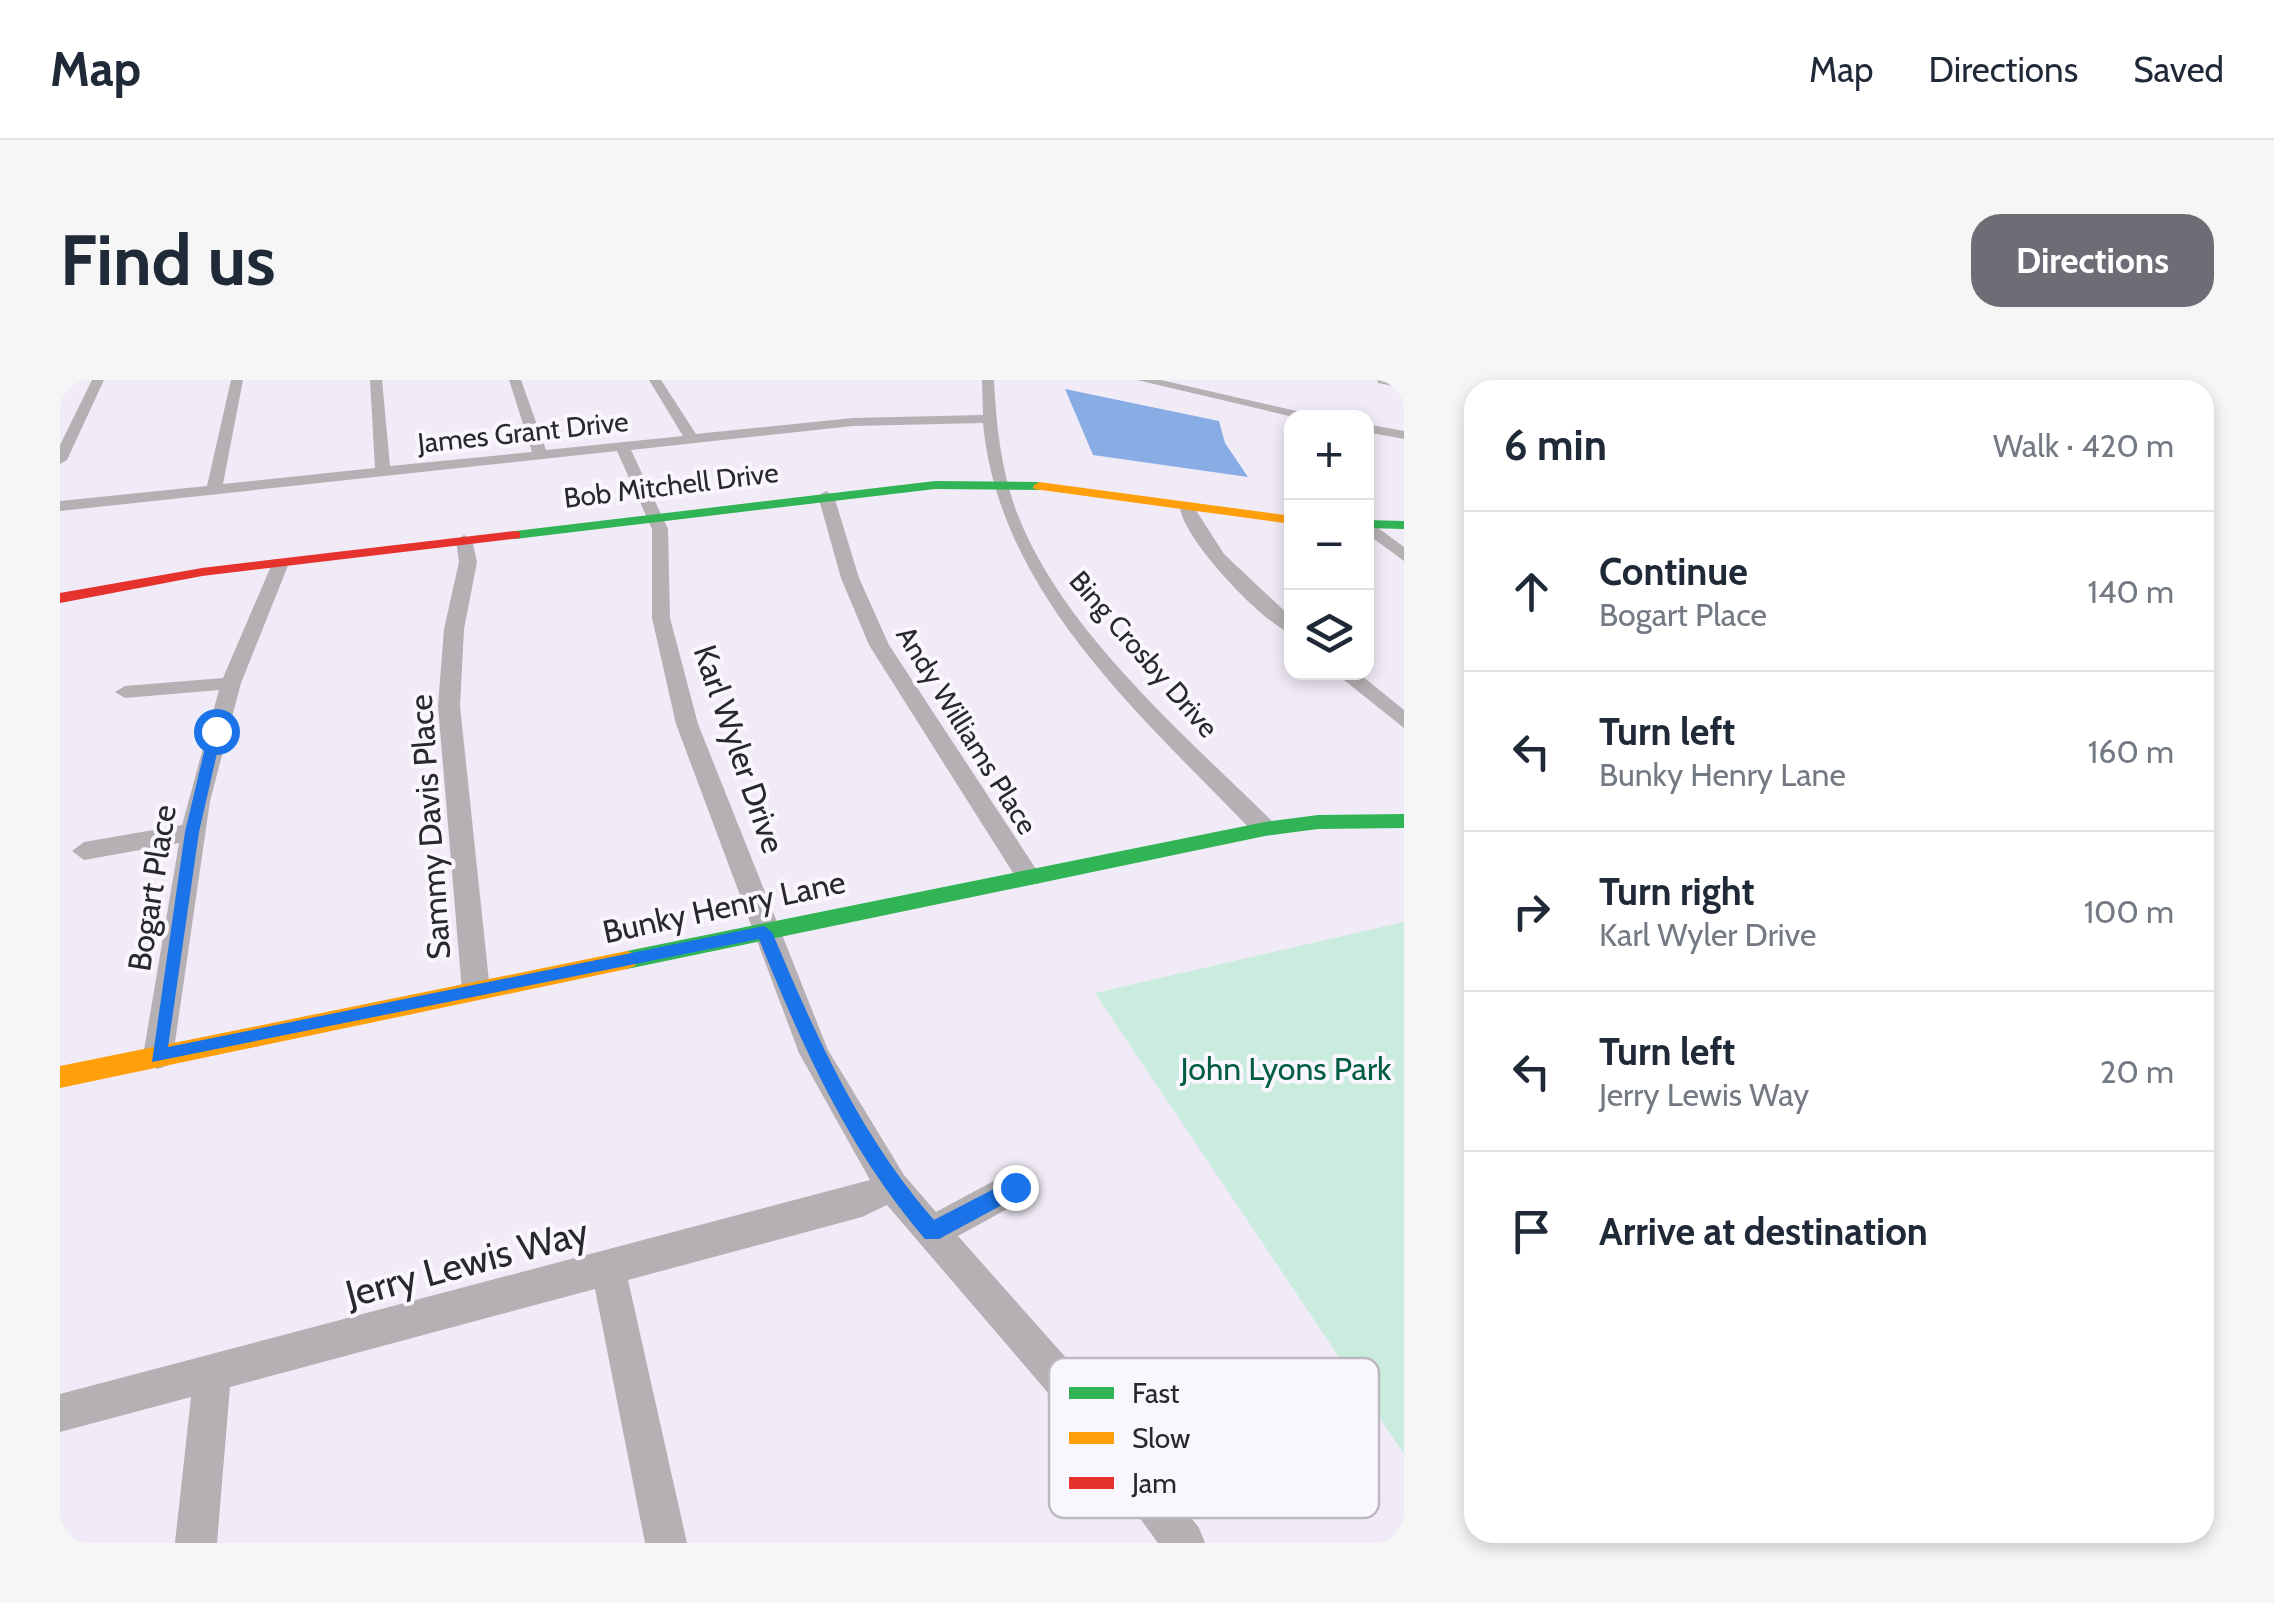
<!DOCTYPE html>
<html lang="en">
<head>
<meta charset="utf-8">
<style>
  body { margin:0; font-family:Cabin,sans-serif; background:#f6f6f7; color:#1f2937 }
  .controls { position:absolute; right:30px; top:30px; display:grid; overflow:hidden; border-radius:20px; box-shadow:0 5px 15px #0003 }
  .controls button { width:90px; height:90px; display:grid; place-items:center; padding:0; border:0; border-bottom:2px solid #e0e1e3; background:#fff; color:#1f2937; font:50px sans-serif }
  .stop { position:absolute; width:30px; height:30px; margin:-22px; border:8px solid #1a73e8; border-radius:50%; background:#fff }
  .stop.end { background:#1a73e8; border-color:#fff; box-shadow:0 2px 10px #0008 }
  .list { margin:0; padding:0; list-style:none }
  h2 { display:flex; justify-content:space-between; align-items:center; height:130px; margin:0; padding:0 40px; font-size:42px }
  h2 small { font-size:32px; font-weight:400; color:#747a83 }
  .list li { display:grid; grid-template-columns:65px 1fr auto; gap:30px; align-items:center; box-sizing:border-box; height:160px; padding:0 40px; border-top:2px solid #e0e1e3 }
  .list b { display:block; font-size:38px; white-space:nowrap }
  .list p { margin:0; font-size:32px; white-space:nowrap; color:#747a83 }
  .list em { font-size:32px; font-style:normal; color:#747a83 }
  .icon { flex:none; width:55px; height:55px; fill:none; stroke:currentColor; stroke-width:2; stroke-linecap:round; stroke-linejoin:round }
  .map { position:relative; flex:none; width:1344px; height:1163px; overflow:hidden; border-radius:30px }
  header { display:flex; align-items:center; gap:60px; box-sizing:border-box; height:140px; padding:0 50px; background:#fff; border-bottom:2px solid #e0e1e3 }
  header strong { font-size:48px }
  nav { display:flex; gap:55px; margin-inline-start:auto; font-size:35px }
  .intro { display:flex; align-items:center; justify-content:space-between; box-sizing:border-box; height:240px; padding:0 60px }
  h1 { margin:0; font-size:70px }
  .button { padding:25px 45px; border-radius:30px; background:#706c75; color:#fff; font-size:35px; font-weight:700 }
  main { display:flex; gap:60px; padding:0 60px }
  aside { flex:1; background:#fff; border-radius:30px; box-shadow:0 5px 15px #0003 }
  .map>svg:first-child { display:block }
</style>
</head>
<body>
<header>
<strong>Map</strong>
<nav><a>Map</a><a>Directions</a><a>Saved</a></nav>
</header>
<div class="intro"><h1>Find us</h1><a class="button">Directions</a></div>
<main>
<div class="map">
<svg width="1344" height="1163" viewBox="0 0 1344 1163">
  <rect width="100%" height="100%" fill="#f0ebf6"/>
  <polygon fill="#caecde" points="1344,542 1344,1074 1035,613"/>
  <polygon fill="#88ade4" points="1005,9 1159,41 1165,63 1188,97 1033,75"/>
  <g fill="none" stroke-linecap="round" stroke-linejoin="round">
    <g fill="#b4b0b3" fill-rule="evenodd">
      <polygon points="32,0 44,0 7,80 0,84 0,65"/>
      <path d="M 171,0 L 183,0 L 163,104 L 315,88 L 310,0 L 322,0 L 330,86 L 472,72 L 449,0 L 461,0 L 486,70 L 623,56 L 589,0 L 601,0 L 636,54 L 793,38 L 923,35 L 922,0 L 934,0 C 936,44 941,90 957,133 C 1003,252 1125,355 1214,443 L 1217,449 L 1214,455 L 1196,455 C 1084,338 939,215 923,43 L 793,46 L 571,70 L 608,149 L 610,238 L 638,344 L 768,670 L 844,795 L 876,832 L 943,796 L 955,791 L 967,796 L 972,807 L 967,818 L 898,856 L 1015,988 L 1139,1148 L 1145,1163 L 1098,1163 L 989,1014 L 827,825 L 802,837 L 568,900 L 627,1163 L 585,1163 L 535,909 L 170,1007 L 157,1163 L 115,1163 L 131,1017 L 0,1052 L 0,1014 L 810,800 L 739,673 L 616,344 L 592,238 L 592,149 L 557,71 L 0,131 L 0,121 L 147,106 Z"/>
      <polygon points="1077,0 1101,0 1267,38 1238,38"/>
      <polygon points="1317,0 1344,0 1344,8 1318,3"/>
      <polygon points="1306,44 1344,51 1344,59 1306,52"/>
      <polygon points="766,111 774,116 799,198 829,265 978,492 982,498 978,504 960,504 809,265 781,198 758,116"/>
      <path d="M 1120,124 L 1132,124 L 1164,174 L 1232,238 L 1232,254 C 1203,244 1117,153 1120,124 Z"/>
      <polygon points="1306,139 1344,167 1344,181 1306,153"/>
      <polygon points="404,155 412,160 417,182 404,249 400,326 430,611 426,619 406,619 402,611 378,326 384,249 399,182 396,160"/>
      <polygon points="214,179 229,183 181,303 150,421 113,676 109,685 98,689 87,685 83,676 119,463 24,480 12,471 24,462 122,445 159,310 65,318 55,312 65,306 163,298"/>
      <polygon points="1274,292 1297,292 1344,330 1344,348"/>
    </g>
    <g fill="#30b455" fill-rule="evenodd">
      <polygon points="875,101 979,102 985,106 979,110 875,109 455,159 448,155 455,151"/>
      <polygon points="1306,140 1344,141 1344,149 1306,148"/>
      <polygon points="1344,434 1344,448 1258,449 1205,456 567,589 559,586 556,580 559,574 567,571 1205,442 1258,435"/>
    </g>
    <g fill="#ff9f0a" fill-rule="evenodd">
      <polygon points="979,102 1232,136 1232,144 974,109 973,106"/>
      <polygon points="567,571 575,574 578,580 575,586 567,589 0,708 0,686"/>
    </g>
    <polygon fill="#e5322d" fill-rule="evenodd" points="455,151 460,152 460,158 142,196 0,223 0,213 142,188"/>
  </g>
  <path fill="#1a73e8" d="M 156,347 L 162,351 L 139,452 L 108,667 L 704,546 L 712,552 C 756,656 799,754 874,840 L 955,798 L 965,807 L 962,814 L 879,859 L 865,859 C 788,769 743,668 699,559 L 92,682 L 125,452 L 149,351 Z"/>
  <g text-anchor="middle" stroke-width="8" stroke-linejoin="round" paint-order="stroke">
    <g font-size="28" fill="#2b272f" stroke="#faf6fe">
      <text transform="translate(463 52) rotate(-6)" y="10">James Grant Drive</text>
      <text transform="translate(611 105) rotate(-7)" y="10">Bob Mitchell Drive</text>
      <text transform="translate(1084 274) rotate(49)" y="10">Bing Crosby Drive</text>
      <text transform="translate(907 350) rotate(58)" y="10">Andy Williams Place</text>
    </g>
    <g font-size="32" fill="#2b272f" stroke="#faf6fe">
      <text transform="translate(679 369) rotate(71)" y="11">Karl Wyler Drive</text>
      <text transform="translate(370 447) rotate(-94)" y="11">Sammy Davis Place</text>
      <text transform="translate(92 508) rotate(-81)" y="11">Bogart Place</text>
      <text transform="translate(664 527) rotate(-12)" y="11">Bunky Henry Lane</text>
    </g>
    <g font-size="32" fill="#015d3f" stroke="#faf6fe">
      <text x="1226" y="700">John Lyons Park</text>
    </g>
    <g font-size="38" fill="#2b272f" stroke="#faf6fe">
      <text transform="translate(407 883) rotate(-15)" y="13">Jerry Lewis Way</text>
    </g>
  </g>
  <rect x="989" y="978" width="330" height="160" rx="15" fill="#faf6fe" stroke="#bcb8c0" stroke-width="2.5"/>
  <rect x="1009" y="1007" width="45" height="12" fill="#30b455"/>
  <rect x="1009" y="1052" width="45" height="12" fill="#ff9f0a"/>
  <rect x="1009" y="1097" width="45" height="12" fill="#e5322d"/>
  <g font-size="28" fill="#2b272f">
    <text x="1072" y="1023">Fast</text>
    <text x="1072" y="1068">Slow</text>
    <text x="1072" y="1113">Jam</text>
  </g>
</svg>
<div class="controls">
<button>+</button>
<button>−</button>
<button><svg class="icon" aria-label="layers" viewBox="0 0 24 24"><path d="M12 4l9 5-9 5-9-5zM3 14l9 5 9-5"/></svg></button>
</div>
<div class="stop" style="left:156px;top:351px"></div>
<div class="stop end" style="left:955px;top:807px"></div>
</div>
<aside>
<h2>6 min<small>Walk · 420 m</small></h2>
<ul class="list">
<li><svg class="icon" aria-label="ahead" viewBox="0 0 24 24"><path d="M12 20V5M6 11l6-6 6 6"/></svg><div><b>Continue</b><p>Bogart Place</p></div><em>140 m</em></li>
<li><svg class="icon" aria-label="left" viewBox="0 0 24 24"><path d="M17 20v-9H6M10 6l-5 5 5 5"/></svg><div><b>Turn left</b><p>Bunky Henry Lane</p></div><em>160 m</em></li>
<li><svg class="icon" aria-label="right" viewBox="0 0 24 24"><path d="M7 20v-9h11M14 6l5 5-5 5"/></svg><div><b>Turn right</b><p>Karl Wyler Drive</p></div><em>100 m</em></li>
<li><svg class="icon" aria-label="left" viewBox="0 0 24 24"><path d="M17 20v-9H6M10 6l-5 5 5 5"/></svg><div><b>Turn left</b><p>Jerry Lewis Way</p></div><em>20 m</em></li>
<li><svg class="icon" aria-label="arrive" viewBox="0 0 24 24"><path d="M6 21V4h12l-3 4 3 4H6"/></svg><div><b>Arrive at destination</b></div></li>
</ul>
</aside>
</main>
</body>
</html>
